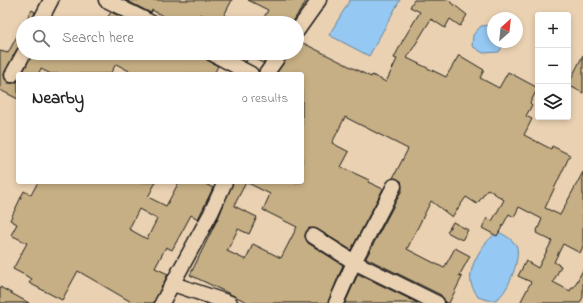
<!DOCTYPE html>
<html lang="en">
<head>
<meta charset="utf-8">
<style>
  body { margin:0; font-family:"Indie Flower",sans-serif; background:#f2f2f2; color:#222 }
  .controls { position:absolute; right:12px; top:12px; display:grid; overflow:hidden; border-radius:4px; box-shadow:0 2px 6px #0003 }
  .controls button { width:36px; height:36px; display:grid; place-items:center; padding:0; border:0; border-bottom:1px solid #e0e0e0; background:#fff; color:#222; font:20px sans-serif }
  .compass { position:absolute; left:487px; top:12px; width:36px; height:36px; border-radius:50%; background:#fff; box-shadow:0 2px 6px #0003; rotate:27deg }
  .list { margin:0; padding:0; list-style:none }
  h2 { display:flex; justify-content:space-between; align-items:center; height:52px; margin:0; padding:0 16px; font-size:17px }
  h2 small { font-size:13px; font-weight:400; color:#767676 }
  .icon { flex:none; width:22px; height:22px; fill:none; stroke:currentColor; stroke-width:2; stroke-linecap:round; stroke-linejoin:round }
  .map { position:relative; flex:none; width:583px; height:303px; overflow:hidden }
  .search { position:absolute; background:#fff; box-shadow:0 2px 6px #0003; left:16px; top:16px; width:288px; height:44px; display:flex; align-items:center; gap:10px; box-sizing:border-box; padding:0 14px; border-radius:22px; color:#767676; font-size:15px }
  .panel { position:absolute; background:#fff; box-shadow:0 2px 6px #0003; left:16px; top:72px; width:288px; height:112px; border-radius:4px }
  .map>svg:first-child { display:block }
</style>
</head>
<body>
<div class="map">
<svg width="583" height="303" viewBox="0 0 583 303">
  <rect width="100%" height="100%" fill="#ead1b2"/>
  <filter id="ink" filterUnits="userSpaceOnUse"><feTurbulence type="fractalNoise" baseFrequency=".025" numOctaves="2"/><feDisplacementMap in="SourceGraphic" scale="8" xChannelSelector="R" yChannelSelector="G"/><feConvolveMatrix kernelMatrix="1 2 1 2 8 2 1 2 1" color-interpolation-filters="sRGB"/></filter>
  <g filter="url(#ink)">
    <g fill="#95c8f2" stroke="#65839c">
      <polygon points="350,0 400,0 369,56 329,35"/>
      <polygon points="493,25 493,42 505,42 499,52 483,53 472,46 473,35 481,26"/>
      <path d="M 498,232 C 505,235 512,239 516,245 C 522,256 508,293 497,299 C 491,302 484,299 478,297 C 476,293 472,288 471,283 C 468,265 484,241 498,232 Z"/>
    </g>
    <g fill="#c6af84" stroke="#1c1c1c" fill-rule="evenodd">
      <polygon points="125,0 232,0 220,23 200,14 195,23 168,23 170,20 152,10 151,13"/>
      <polygon points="248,0 307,0 292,23 261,23 268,10"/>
      <path d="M 414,0 L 448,0 L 467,15 L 460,26 L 450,19 L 445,28 L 431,19 L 407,58 L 446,77 L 459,55 L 484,70 L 480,78 L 499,88 L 508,72 L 538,88 L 530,103 L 532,105 L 526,116 L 532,119 L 524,135 L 551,149 L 552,146 L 570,155 L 545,208 L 560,215 L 583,172 L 583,246 L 580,253 L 563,244 L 554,262 L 561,266 L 553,282 L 570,291 L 572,287 L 574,287 L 583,270 L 583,297 L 580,303 L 520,303 L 531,282 L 518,276 L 526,261 L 538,268 L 552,241 L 536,233 L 542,219 L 519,207 L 514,217 L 509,214 L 497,236 L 482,228 L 487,218 L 492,221 L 504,200 L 488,189 L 477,204 L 466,197 L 452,217 L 431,201 L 407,249 L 444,268 L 455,248 L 470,256 L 459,276 L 462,277 L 449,303 L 445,303 L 441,295 L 366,258 L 402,190 L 401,181 L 393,178 L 408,149 L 345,117 L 332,143 L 349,152 L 341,167 L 369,180 L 368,182 L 383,189 L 351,250 L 317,229 L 309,228 L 306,232 L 305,236 L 308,243 L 343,265 L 328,303 L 249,303 L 190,275 L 219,216 L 233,182 L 302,182 L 302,74 L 276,74 L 289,53 L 297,53 L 297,40 L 371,77 L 372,75 L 386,82 L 397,59 L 394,58 L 403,40 L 420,12 L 410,7 ZM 246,182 L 270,194 L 263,210 L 297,227 L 281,258 L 253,244 L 246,260 L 227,251 L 238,229 L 249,234 L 257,217 L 234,206 Z"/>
      <polygon points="32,10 35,12 31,23 24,23"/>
      <polygon points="111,12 130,21 129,23 104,23"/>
      <polygon points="23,25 23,45 17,49 4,75 8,83 13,83 18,81 18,99 0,90 0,51 8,53"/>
      <polygon points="32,53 203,53 207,60 218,66 214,74 135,74 116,64 110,74 51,74 41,69 38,74 22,74"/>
      <polygon points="229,53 271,53 263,63 249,56 246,62"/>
      <polygon points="583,55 583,93 568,85"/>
      <path d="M 38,182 L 156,182 L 148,197 L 166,206 L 179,182 L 202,182 L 213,188 L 198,219 L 191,215 L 172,250 L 166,247 L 155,268 L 168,274 L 154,303 L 133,303 L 78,271 L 62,300 L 29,283 L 32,279 L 13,269 L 27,243 L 11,235 L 17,224 L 10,220 L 24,191 L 31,195 ZM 139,209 L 157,219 L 147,239 L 129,229 Z"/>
      <polygon points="453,222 468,230 462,240 447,232"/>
      <polygon points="358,274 418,303 345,303"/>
      <polygon points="0,287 29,303 0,303"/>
    </g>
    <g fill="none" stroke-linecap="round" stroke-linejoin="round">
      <g stroke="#1c1c1c" stroke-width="17">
        <g id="minor">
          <polyline points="106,0 152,23"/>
          <polyline points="39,23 51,0"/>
          <polyline points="297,31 319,0"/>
          <polyline points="211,53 251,74"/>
          <polyline points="266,74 281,53"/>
          <polyline points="12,75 24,53"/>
          <polyline points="313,236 354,262 437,303"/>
          <polyline points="173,284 230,303"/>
          <polyline points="162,303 211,213 225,182"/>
          <polyline points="336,303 354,262 394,186"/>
        </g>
      </g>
      <use href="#minor" stroke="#ead1b2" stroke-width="14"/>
    </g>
  </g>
</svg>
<div class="controls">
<button>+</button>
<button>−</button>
<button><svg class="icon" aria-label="layers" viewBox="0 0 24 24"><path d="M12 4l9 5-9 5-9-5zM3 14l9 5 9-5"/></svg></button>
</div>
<svg class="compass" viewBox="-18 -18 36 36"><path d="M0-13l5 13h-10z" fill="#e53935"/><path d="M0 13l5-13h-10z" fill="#767676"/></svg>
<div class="search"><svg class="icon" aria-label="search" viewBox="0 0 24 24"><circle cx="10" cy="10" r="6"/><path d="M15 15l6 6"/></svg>Search here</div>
<section class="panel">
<h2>Nearby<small>0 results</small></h2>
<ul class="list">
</ul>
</section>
</div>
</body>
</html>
